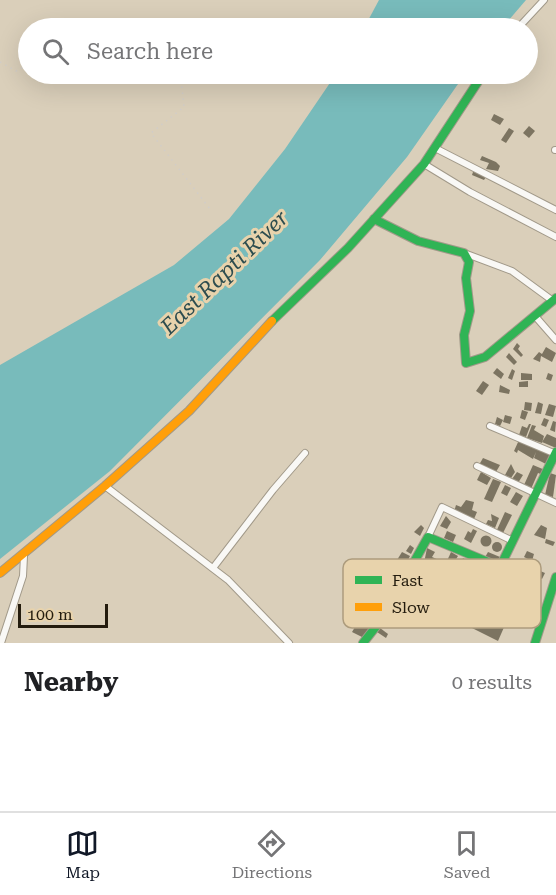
<!DOCTYPE html>
<html lang="en">
<head>
<meta charset="utf-8">
<style>
  body { margin:0; font-family:"Roboto Serif",serif; background:#f2f2f2; color:#202124 }
  .scale { position:absolute; left:18px; bottom:15px; width:90px; box-sizing:border-box; padding-left:6px; border:3px solid #241c0e; border-top:0; font-size:16px; line-height:21px; white-space:nowrap; color:#241c0e; -webkit-text-stroke:4px #e8d3ac; paint-order:stroke }
  .list { margin:0; padding:0; list-style:none }
  h2 { display:flex; justify-content:space-between; align-items:center; height:78px; margin:0; padding:0 24px; font-size:26px }
  h2 small { font-size:20px; font-weight:400; color:#757577 }
  .icon { flex:none; width:33px; height:33px; fill:none; stroke:currentColor; stroke-width:2; stroke-linecap:round; stroke-linejoin:round }
  .map { position:relative; flex:none; width:556px; height:643px; overflow:hidden }
  .search { position:absolute; background:#fff; box-shadow:0 6px 24px #0002; left:18px; right:18px; top:18px; height:66px; display:flex; align-items:center; gap:15px; box-sizing:border-box; padding:0 21px; border-radius:33px; color:#757577; font-size:22px }
  .sheet { height:168px; background:#fff }
  nav { display:flex; justify-content:space-around; align-items:center; box-sizing:border-box; height:84px; border-top:2px solid #e0e0e0; background:#fff; font-size:16px; color:#757577 }
  nav a { display:grid; justify-items:center; gap:3px }
  nav .on { color:#111827 }
  .map>svg:first-child { display:block }
</style>
</head>
<body>
<div class="map">
<svg width="556" height="643" viewBox="0 0 556 643">
  <rect width="100%" height="100%" fill="#dacfba"/>
  <g fill="#78bbbb">
    <polygon points="379,0 526,0 502,28 364,28"/>
    <polygon points="336,74 465,74 407,157 320,260 110,471 0,559 0,365 174,265 229,219 285,149"/>
  </g>
  <g fill="#7c7461">
    <polygon points="494,114 504,119 500,125 491,120"/>
    <polygon points="529,126 535,131 529,138 523,133"/>
    <polygon points="509,128 514,131 506,143 501,140"/>
    <polygon points="482,156 496,162 500,166 498,171 486,169 489,163 480,160"/>
    <polygon points="474,169 487,175 484,180 472,175"/>
    <polygon points="517,343 520,346 518,349 523,355 521,357 513,349"/>
    <polygon points="546,347 556,353 552,362 541,356 540,362 533,359 539,352 542,354"/>
    <polygon points="509,353 517,362 514,365 506,357"/>
    <polygon points="497,368 504,374 501,379 493,373"/>
    <polygon points="512,369 515,371 512,380 508,378"/>
    <polygon points="521,373 532,374 532,380 521,380"/>
    <polygon points="548,373 553,375 551,381 546,379"/>
    <polygon points="483,381 489,385 482,395 476,391"/>
    <polygon points="528,381 528,387 519,387 519,382"/>
    <polygon points="500,385 510,390 509,394 499,392"/>
    <polygon points="525,402 532,403 531,411 524,410"/>
    <polygon points="538,402 543,404 541,414 535,413"/>
    <polygon points="549,404 556,406 553,417 545,415"/>
    <polygon points="522,410 528,412 525,420 520,418"/>
    <polygon points="505,415 512,417 510,424 503,422"/>
    <polygon points="497,417 503,420 500,426 495,424"/>
    <polygon points="544,418 549,420 546,427 541,425"/>
    <polygon points="553,421 556,422 555,432 550,430"/>
    <polygon points="529,424 531,424 526,437 519,435 522,426 527,428"/>
    <polygon points="532,425 536,426 534,430 544,436 542,443 527,438"/>
    <polygon points="547,434 556,438 556,448 542,442"/>
    <polygon points="519,440 553,455 548,465 534,458 536,452 533,459 518,450 517,453 514,451"/>
    <polygon points="483,458 500,465 496,472 479,465"/>
    <polygon points="511,464 515,472 511,478 505,475"/>
    <polygon points="533,465 545,470 543,475 538,473 531,489 524,485"/>
    <polygon points="481,472 491,478 487,485 477,480"/>
    <polygon points="517,472 523,475 518,483 512,479"/>
    <polygon points="550,473 556,475 553,497 545,495"/>
    <polygon points="493,479 501,482 492,502 484,499"/>
    <polygon points="505,485 511,488 507,496 501,493"/>
    <polygon points="516,492 523,496 517,506 510,502"/>
    <polygon points="466,500 474,502 472,510 477,512 474,519 454,512 456,505 461,507"/>
    <polygon points="505,512 512,515 502,535 496,532"/>
    <polygon points="491,514 499,518 495,528 486,524 488,520 492,521"/>
    <polygon points="446,516 451,522 447,529 440,526"/>
    <polygon points="421,525 424,528 420,536 414,532"/>
    <polygon points="541,525 547,528 545,539 534,535"/>
    <polygon points="473,529 477,531 471,543 464,539 468,531 471,533"/>
    <polygon points="447,531 456,535 453,542 444,538"/>
    <circle cx="486" cy="541" r="5.5"/>
    <polygon points="546,539 555,542 553,546 545,543"/>
    <circle cx="497" cy="547" r="5"/>
    <polygon points="410,545 414,548 411,554 406,551"/>
    <polygon points="427,548 435,552 432,557 446,563 441,572 434,569 431,576 426,573 430,566 424,563"/>
    <polygon points="527,551 534,554 532,561 524,557"/>
    <polygon points="402,552 410,556 406,564 397,560"/>
    <polygon points="451,552 458,556 453,564 447,561"/>
    <polygon points="488,552 500,557 497,564 484,559"/>
    <polygon points="463,558 479,570 474,580 459,567"/>
    <polygon points="526,565 545,573 542,579 524,569"/>
    <polygon points="455,602 476,612 481,602 488,606 484,615 505,625 498,641 448,616"/>
    <polygon points="358,622 362,625 364,622 371,626 364,638 352,632"/>
    <polygon points="380,628 388,634 386,638 377,632"/>
  </g>
  <g fill="none" stroke-linecap="round" stroke-linejoin="round">
    <g stroke="#a19989" stroke-width="8">
      <g id="street">
        <polyline points="518,28 544,0"/>
        <polyline points="435,148 556,210"/>
        <polyline points="555,150 556,150"/>
        <polyline points="424,164 470,192 556,237"/>
        <polyline points="464,253 512,271 553,301"/>
        <polyline points="535,316 556,340"/>
        <polyline points="490,426 556,454"/>
        <polyline points="477,466 556,503"/>
        <polyline points="105,486 228,580 289,643"/>
        <polyline points="428,537 442,507 513,541"/>
        <polyline points="213,568 273,490 305,453"/>
        <polyline points="486,596 500,567"/>
        <polyline points="1,643 23,576 24,556"/>
      </g>
    </g>
    <g stroke="#a19989" stroke-width="10">
      <g id="fast">
        <polyline points="374,219 418,241 464,253 469,262 466,278 470,311 464,335 466,363 485,357 556,298"/>
        <polyline points="272,321 348,248 424,164 483,74"/>
        <polyline points="363,643 382,619 428,537 500,567 556,452"/>
        <polyline points="535,643 556,577"/>
      </g>
    </g>
    <g stroke="#a19989" stroke-width="10">
      <polyline id="slow" points="0,573 105,486 189,411 272,321"/>
    </g>
    <g stroke="#d1cdc8" stroke-width="1.5" stroke-dasharray="1.5 4.5" stroke-linecap="butt">
      <polyline points="0,62 16,71 28,65"/>
      <polyline points="107,74 113,77 119,74"/>
      <polyline points="137,74 145,79 181,78 184,107 151,133 210,209"/>
    </g>
    <use href="#street" stroke="#f9f8f5" stroke-width="6"/>
    <use href="#fast" stroke="#30b455" stroke-width="8"/>
    <use href="#slow" stroke="#ff9f0a" stroke-width="8"/>
  </g>
  <g text-anchor="middle" stroke-width="6" stroke-linejoin="round" paint-order="stroke">
    <g font-size="22" font-style="italic" fill="#2d4d4f" stroke="#e8d3ac">
      <text transform="translate(224 272) rotate(-44)" y="8">East Rapti River</text>
    </g>
  </g>
  <rect x="343" y="559" width="198" height="69" rx="9" fill="#e8d3ac" stroke="#ad9c7d" stroke-width="1.5"/>
  <rect x="355" y="576" width="27" height="8" fill="#30b455"/>
  <rect x="355" y="603" width="27" height="8" fill="#ff9f0a"/>
  <g font-size="16" fill="#241c0e">
    <text x="392" y="586">Fast</text>
    <text x="392" y="613">Slow</text>
  </g>
</svg>
<div class="scale">100 m</div>
<div class="search"><svg class="icon" aria-label="search" viewBox="0 0 24 24"><circle cx="10" cy="10" r="6"/><path d="M15 15l6 6"/></svg>Search here</div>
</div>
<section class="sheet">
<h2>Nearby<small>0 results</small></h2>
<ul class="list">
</ul>
</section>
<nav>
<a class="on"><svg class="icon" aria-label="map" viewBox="0 0 24 24"><path d="M3 6l6-2 6 2 6-2v14l-6 2-6-2-6 2zM9 4v14M15 6v14"/></svg>Map</a>
<a><svg class="icon" aria-label="directions" viewBox="0 0 24 24"><path d="M12 3l9 9-9 9-9-9zM9 14v-3h6M13 9l2 2-2 2"/></svg>Directions</a>
<a><svg class="icon" aria-label="saved" viewBox="0 0 24 24"><path d="M7 4h10v16l-5-4-5 4z"/></svg>Saved</a>
</nav>
</body>
</html>
